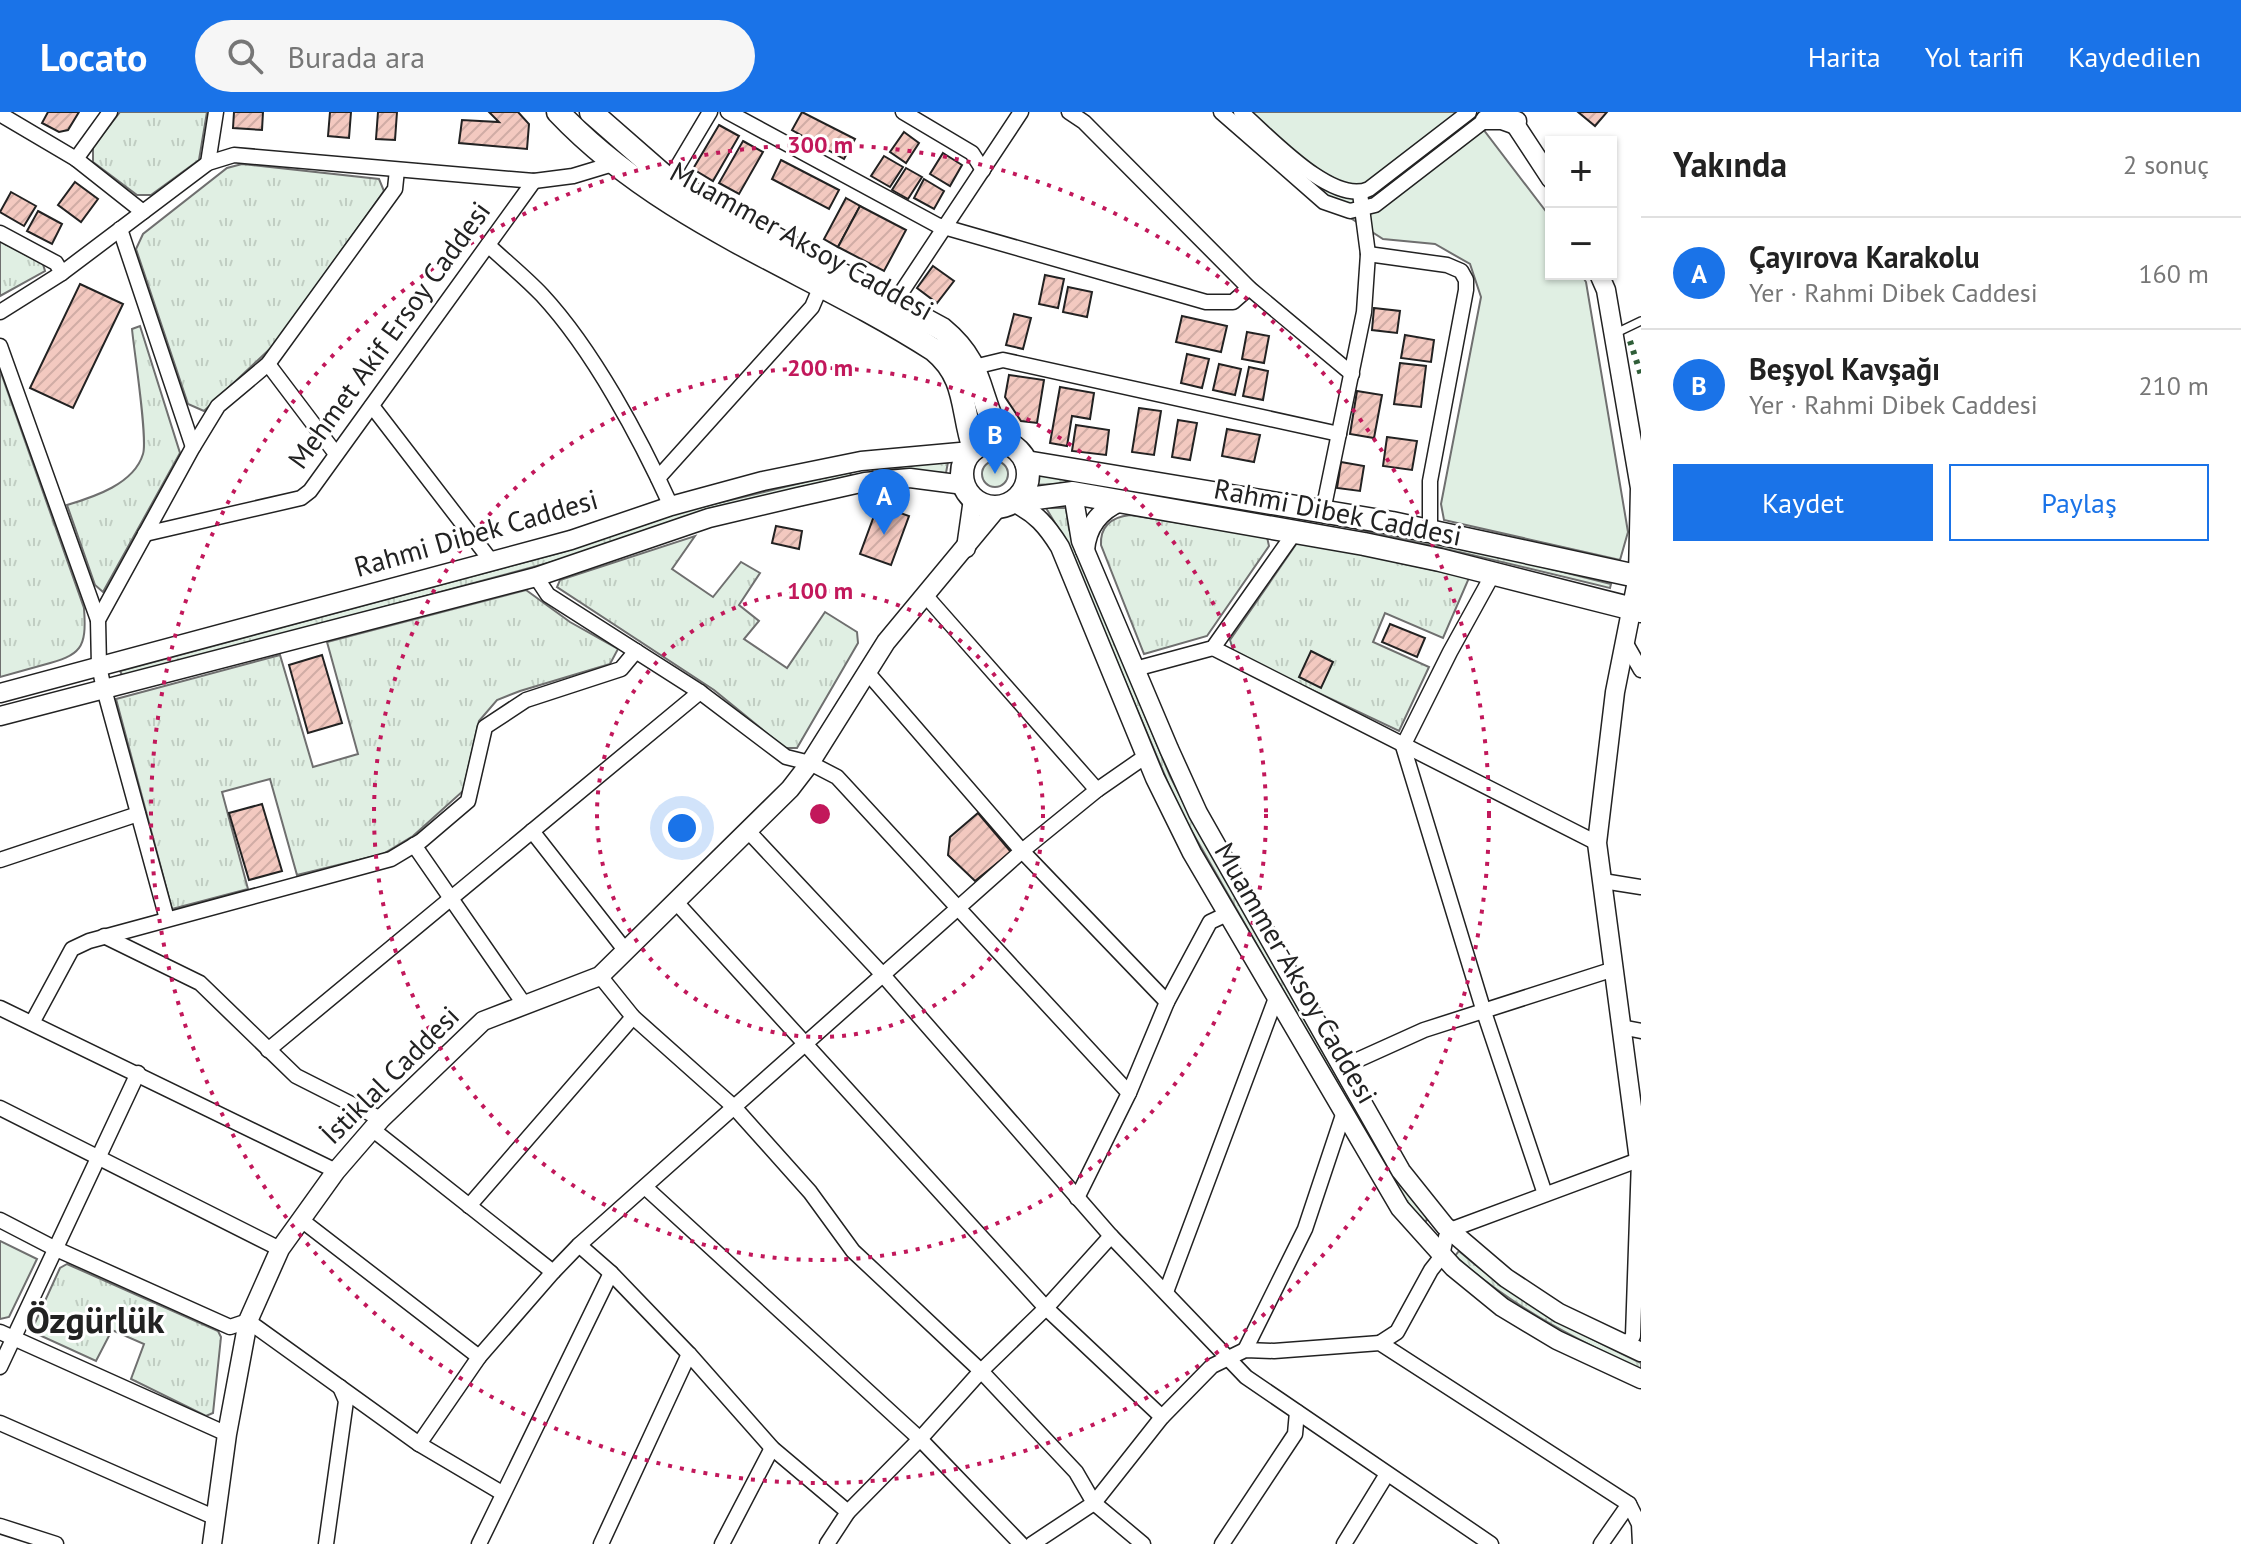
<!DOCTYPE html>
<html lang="tr">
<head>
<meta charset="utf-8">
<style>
  body { margin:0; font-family:"PT Sans",sans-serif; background:#f6f6f6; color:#222 }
  .controls { position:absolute; right:24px; top:24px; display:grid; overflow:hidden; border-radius:0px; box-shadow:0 2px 6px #0004 }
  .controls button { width:72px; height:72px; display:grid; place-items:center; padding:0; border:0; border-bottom:2px solid #e0e0e0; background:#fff; color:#222; font:40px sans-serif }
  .you { position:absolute; left:682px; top:716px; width:28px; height:28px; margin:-20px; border:6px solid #fff; border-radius:50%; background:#1a73e8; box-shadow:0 0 0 12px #1a73e833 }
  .badge { display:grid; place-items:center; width:52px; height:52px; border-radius:50%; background:#1a73e8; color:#fff; font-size:26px; font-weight:700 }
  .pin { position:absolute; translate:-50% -66px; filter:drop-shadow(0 2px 4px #0008) }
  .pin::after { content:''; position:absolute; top:42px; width:28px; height:24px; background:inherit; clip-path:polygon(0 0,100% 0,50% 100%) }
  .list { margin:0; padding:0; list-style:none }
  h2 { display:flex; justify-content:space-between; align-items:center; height:104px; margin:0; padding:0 32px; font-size:34px }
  h2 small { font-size:26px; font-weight:400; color:#767676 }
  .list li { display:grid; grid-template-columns:52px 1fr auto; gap:24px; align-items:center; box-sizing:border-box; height:112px; padding:0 32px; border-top:2px solid #e0e0e0 }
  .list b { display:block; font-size:30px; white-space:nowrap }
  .list p { margin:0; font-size:26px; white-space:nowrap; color:#767676 }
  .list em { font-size:26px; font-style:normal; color:#767676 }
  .actions { display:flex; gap:16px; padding:24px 32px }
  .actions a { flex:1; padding:18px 0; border:2px solid #1a73e8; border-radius:0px; text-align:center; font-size:28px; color:#1a73e8 }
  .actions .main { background:#1a73e8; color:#fff }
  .icon { flex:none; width:44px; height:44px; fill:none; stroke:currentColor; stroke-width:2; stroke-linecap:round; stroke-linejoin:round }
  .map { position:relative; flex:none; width:1641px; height:1432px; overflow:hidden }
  header { display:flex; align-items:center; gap:48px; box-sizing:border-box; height:112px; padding:0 40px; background:#1a73e8; color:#fff }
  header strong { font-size:38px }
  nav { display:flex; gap:44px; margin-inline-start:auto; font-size:28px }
  .search { width:560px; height:72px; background:#f6f6f6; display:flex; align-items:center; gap:20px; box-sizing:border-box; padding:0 28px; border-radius:44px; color:#767676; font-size:30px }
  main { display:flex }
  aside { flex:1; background:#fff }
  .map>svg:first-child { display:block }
</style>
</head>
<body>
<header>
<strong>Locato</strong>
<div class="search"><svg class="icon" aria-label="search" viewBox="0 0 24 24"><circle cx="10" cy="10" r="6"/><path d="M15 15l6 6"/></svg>Burada ara</div>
<nav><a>Harita</a><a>Yol tarifi</a><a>Kaydedilen</a></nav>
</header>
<main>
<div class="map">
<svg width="1641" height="1432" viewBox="0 0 1641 1432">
  <defs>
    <pattern id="grass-tufts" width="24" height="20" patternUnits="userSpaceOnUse" patternTransform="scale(2)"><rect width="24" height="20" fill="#e0efe3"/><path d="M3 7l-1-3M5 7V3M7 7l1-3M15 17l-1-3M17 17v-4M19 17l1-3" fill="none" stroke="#c0cdc2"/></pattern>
    <pattern id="building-hatch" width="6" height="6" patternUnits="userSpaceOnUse" patternTransform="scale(2)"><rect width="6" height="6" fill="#f3c9c0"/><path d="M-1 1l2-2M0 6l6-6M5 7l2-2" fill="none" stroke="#d0aca5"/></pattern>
  </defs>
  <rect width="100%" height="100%" fill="#fff"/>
  <g fill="url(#grass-tufts)" stroke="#6f6f6f" stroke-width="2">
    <polygon points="120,0 207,0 199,48 151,83 137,83 93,50 93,35"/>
    <polygon points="242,52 379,67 384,79 274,233 204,299 188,292 136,137 143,122 227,56"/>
    <polygon points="0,129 43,152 45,159 0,184"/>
    <path d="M 140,214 L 180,341 L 103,480 L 95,473 L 67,393 C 94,385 134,372 143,342 C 148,327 134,239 132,217 Z"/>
    <path d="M 0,258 L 84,496 C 87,537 81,543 43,553 C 29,557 14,561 0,565 Z"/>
    <circle cx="995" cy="362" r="13"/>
    <polygon points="948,350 946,361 896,357 873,361 872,356"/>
    <polygon points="1030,355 1065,365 1068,368 1064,372 1030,373"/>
    <polygon points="850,359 851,365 548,451 123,565 120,559 563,440 681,400"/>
    <path d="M 1091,368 L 1424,425 L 1611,472 L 1610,476 C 1438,434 1267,392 1090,375 Z"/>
    <polygon points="1046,396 1066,396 1069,417 1080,446 1170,664 1199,721 1275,853 1428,1107 1424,1111 1397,1077 1179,697 1067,431"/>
    <path d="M 1130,403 L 1267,425 L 1269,434 L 1207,524 L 1144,542 L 1101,433 C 1100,413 1113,405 1130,403 Z"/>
    <polygon points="695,424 672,457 713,485 741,450 760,461 739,493 759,509 744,527 787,556 825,500 857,520 858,531 797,636 785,636 714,578 557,475 560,468"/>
    <polygon points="1299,428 1469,466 1443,526 1385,501 1373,530 1429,555 1399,619 1234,541 1230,528"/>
    <polygon points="526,478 570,510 618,537 610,552 520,579 497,588 479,609 463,679 413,724 383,742 297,763 270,667 222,680 248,777 172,797 116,587 280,543 313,655 358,642 327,530"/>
    <path d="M 1459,1139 C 1514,1187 1575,1220 1641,1251 L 1641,1258 C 1572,1225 1512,1195 1455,1144 Z"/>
    <polygon points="67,1152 218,1219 221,1225 213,1301 206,1304 131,1267 144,1232 112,1218 96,1249 37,1222 34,1213 60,1156"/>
  </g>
  <g fill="#e0efe3" stroke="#6f6f6f" stroke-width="2">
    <polygon points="1233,0 1470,0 1551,106 1551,162 1581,162 1586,170 1628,420 1620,448 1444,408 1441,392 1481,185 1470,152 1435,132 1383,127 1352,107"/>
    <polygon points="0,1129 37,1147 9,1205 0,1207"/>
  </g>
  <g fill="url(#building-hatch)" stroke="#222" stroke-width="2">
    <polygon points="48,0 79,0 68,18 59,20 42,11"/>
    <polygon points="234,0 263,0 262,18 233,16"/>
    <polygon points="330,0 351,0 349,26 328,24"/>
    <polygon points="378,0 397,0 395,28 376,27"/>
    <polygon points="489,0 518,0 529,12 527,37 459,31 462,8 499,10"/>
    <polygon points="802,0 855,27 844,47 792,18"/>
    <polygon points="1578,0 1607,0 1595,14"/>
    <polygon points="719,13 739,24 713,69 693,57"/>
    <polygon points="904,20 919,31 906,51 890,40"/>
    <polygon points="743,29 763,40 739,82 719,71"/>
    <polygon points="943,41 962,53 950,74 930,62"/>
    <polygon points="884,44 903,55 890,75 871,64"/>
    <polygon points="781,48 839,78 829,97 772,67"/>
    <polygon points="906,56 922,65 908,87 892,78"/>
    <polygon points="924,67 944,79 934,97 914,86"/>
    <polygon points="75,70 98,87 81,110 58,93"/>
    <polygon points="11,80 36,94 24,114 0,100"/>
    <polygon points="846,86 860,94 838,135 824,127"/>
    <polygon points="860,94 906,118 884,159 838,135"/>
    <polygon points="38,99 62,112 52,132 27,119"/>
    <polygon points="933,154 954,169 937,191 917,176"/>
    <polygon points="1045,163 1064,167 1058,196 1039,192"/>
    <polygon points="80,172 123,192 73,296 30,276"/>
    <polygon points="1068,175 1092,180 1087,205 1063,200"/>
    <polygon points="1374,196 1400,199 1397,221 1372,218"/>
    <polygon points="1014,202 1031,206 1023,237 1006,233"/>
    <polygon points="1182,204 1227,214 1221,240 1176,230"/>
    <polygon points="1247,220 1269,224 1264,251 1242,247"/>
    <polygon points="1405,223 1434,228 1431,250 1401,246"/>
    <polygon points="1187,242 1209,247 1202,276 1181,271"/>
    <polygon points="1400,251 1426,254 1421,295 1394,292"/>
    <polygon points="1219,252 1241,257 1235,283 1213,278"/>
    <polygon points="1249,255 1268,259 1263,288 1243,284"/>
    <polygon points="1009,263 1044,268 1037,311 1021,309 1005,285"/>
    <polygon points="1060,275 1094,281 1090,307 1072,304 1067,334 1050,331"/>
    <polygon points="1357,279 1382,283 1374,326 1350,322"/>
    <polygon points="1139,296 1161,299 1154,343 1132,340"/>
    <polygon points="1178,308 1197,311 1190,348 1172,345"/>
    <polygon points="1076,313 1109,318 1106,343 1072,339"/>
    <polygon points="1227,317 1260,323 1254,350 1222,344"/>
    <polygon points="1387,325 1417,329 1412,358 1383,354"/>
    <polygon points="1341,350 1364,354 1360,379 1337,376"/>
    <polygon points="878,393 909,404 891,453 860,442"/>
    <polygon points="776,414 802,419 799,437 772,431"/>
    <polygon points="1390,512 1425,526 1417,545 1382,530"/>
    <polygon points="1311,539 1333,550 1321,576 1299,565"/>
    <polygon points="322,543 342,611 308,621 289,553"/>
    <polygon points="262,692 282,759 249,768 229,701"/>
    <polygon points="978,701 1011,740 975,769 948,743 950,725"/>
  </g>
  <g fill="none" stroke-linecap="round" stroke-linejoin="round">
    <g stroke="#222" stroke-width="10">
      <polyline id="lane" points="1616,221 1641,209"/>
    </g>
    <g stroke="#222" stroke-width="17">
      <g id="street">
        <polyline points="728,0 937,113 1206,190 1233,190 1249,176"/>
        <polyline points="903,0 972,41 983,58"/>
        <polyline points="1069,0 1084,10 1249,176 1352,262"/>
        <polyline points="1221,0 1324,90 1350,99 1375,93 1493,2"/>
        <path d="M 1241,0 C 1268,23 1332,94 1369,77 L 1469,0"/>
        <polyline points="0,2 76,47 143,100"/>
        <polyline points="76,47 110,0"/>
        <polyline points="208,51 216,0"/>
        <polyline points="670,67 710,0"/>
        <polyline points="120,117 193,335"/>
        <polyline points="0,121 56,151 62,161"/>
        <path d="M 488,133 C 505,149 525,165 542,183 C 593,238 640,326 671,394"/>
        <polyline points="1368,142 1447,153 1461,159 1466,168 1466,178 1430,369 1430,419"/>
        <polyline points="895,190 1021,0"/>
        <polyline points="0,200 62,161 208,51 234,43 534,69 573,64 616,51"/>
        <polyline points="0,234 98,508"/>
        <polyline points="268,252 336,342"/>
        <polyline points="974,255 1003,248 1339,322"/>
        <polyline points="372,294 492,450"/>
        <polyline points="658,366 812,195 821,174"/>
        <polyline points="1323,399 1364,200 1368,142 1360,81"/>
        <polyline points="145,422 301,386 310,379 534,69"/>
        <polyline points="1493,462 1450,540 1403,634 1484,900 1545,1082"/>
        <polyline points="536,465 548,483 700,580 786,645 810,651 837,665 1129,981"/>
        <polyline points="925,483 1097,678"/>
        <polyline points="1625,530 1641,558"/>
        <polyline points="1213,536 1597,731"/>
        <polyline points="1135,557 1213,536 1295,420"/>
        <polyline points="867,560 1022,739 1167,890"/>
        <polyline points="532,719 625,838"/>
        <polyline points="748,719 883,863 1111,1124 1246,1265 1491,1432"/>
        <polyline points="414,733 524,892"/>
        <polyline points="0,748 138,702"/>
        <polyline points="1603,769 1641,775"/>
        <polyline points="675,789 1046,1196 1162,1305"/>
        <polyline points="167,807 104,577 99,554 98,508 193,335 218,294 268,252 395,77 397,58"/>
        <polyline points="104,824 200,871 296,964 381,1007"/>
        <polyline points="600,864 633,905 734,995 810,1080 853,1139 981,1259 1076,1360 1094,1391 1143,1432"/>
        <polyline points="0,896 336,1059"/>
        <polyline points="32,911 72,837 89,829 391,747 421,729 468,689 485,615 526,588 621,557 636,539"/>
        <polyline points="1621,915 1641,919"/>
        <polyline points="268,938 700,580"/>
        <polyline points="1342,955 1424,918 1614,857"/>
        <polyline points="0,996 280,1137"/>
        <polyline points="372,1017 553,1160"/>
        <polyline points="645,1075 920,1327 1021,1432"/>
        <polyline points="1077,1086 1129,981 1167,890 1210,810 1227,802"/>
        <polyline points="469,1094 633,905"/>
        <polyline points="300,1107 479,1245"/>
        <polyline points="0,1108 54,1136 230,1215 248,1209 419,1332 502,1381"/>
        <polyline points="579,1133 611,1161 689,1242 772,1336 848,1400"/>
        <polyline points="1166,1180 1276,886"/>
        <polyline points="0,1220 227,1322"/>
        <polyline points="1380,1231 1397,1220 1431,1158 1442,1144 1446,1125 1450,1118 1641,1047"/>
        <polyline points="1626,1233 1633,1224 1639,1048"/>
        <polyline points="1245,1238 1305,1117 1343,1003"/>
        <polyline points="0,1255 138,961"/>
        <polyline points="0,1311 216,1406"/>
        <polyline points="419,1332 479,1245 553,1160 579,1133 1022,739 1097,678 1146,644"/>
        <polyline points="1629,1392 1639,1412 1640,1432"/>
        <polyline points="0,1414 56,1432"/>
        <polyline points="326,1432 346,1289 340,1275"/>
        <polyline points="479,1432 611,1161"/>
        <polyline points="601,1432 689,1242"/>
        <polyline points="722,1432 772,1336"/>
        <polyline points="827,1432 848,1400 920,1327 981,1259 1046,1196 1111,1124"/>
        <polyline points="1032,1432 1094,1391 1162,1305 1212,1254 1245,1238 1274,1239 1380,1231 1629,1392 1601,1432"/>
        <polyline points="1222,1432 1295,1322 1297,1300"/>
        <polyline points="1344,1432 1387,1362"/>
      </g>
    </g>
    <g stroke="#222" stroke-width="21">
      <g id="secondary">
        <polyline points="1507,0 1551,67"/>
        <polyline points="1485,8 1502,8 1516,13 1517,9"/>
        <polyline points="1599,162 1606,178 1640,376 1638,464 1615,580 1597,731 1639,1048"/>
        <polyline points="1073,381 1081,429 1169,637 1198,701 1401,1059 1445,1114 1506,1166 1559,1201 1641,1240"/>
        <path d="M 1013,390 C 1036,401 1047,414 1060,435 L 1155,666 L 1192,741 L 1400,1096 L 1453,1155 L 1502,1195 L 1557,1228 L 1641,1267"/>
        <polyline points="966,436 973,387"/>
        <path d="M 1085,438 C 1087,415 1099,399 1120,390"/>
        <polyline points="0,581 571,428 671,394 763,369 861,349 971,339"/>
        <polyline points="0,604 536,465 709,406 798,385 865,370 910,366 964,373"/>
        <polyline points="212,1432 227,1322 248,1209 280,1137 336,1059 381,1007 483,909 600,864 790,677 810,651 886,530 998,395"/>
      </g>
    </g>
    <g stroke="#222" stroke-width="25">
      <g id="primary">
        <path d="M 558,0 C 664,112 808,157 934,238 C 968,266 961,299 974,337"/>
        <path d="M 591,0 L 663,63 L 692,81 L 942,217 C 987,254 976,285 1003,330"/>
        <circle cx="995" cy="362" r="33"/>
        <polyline points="1026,350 1392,411 1641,465"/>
        <polyline points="1021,383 1036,386 1073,381 1364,432 1440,448 1641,499"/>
      </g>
    </g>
    <use href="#lane" stroke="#fff" stroke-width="7"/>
    <use href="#street" stroke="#fff" stroke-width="14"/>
    <use href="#secondary" stroke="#fff" stroke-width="18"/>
    <use href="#primary" stroke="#fff" stroke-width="22"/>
    <polyline stroke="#2f5e38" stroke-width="6" stroke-dasharray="4 6" stroke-linecap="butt" points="1630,229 1641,263"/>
  </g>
  <g fill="none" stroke="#c2185b" stroke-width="4" stroke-dasharray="4 8">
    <circle cx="820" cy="702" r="223"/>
    <circle cx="820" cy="702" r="446"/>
    <circle cx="820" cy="702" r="669"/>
  </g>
  <g text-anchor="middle" stroke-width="6" stroke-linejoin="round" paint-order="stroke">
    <g font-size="28" fill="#222" stroke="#fff">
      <text transform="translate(802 129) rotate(29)" y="10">Muammer Aksoy Caddesi</text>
      <text transform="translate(389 223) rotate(-54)" y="10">Mehmet Akif Ersoy Caddesi</text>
      <text transform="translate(1338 400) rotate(11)" y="10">Rahmi Dibek Caddesi</text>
      <text transform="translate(476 421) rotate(-16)" y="10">Rahmi Dibek Caddesi</text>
      <text transform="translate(1296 861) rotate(60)" y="10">Muammer Aksoy Caddesi</text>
      <text transform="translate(390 963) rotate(-45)" y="10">İstiklal Caddesi</text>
    </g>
    <g font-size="36" font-weight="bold" fill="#222" stroke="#fff">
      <text x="95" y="1221">Özgürlük</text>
    </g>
  </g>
  <circle cx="820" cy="702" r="12" fill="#c2185b" stroke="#fff" stroke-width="4"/>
  <g font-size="24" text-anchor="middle" font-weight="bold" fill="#c2185b" stroke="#fff" stroke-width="6" stroke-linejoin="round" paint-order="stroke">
    <text x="820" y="41">300 m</text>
    <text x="820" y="264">200 m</text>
    <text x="820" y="487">100 m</text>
  </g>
</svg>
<div class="controls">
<button>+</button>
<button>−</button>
</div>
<div class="you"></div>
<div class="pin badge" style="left:884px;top:423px">A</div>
<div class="pin badge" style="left:995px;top:362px">B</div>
</div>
<aside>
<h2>Yakında<small>2 sonuç</small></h2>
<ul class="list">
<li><span class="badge">A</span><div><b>Çayırova Karakolu</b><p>Yer · Rahmi Dibek Caddesi</p></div><em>160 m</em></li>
<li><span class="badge">B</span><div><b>Beşyol Kavşağı</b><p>Yer · Rahmi Dibek Caddesi</p></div><em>210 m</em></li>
</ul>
<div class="actions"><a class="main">Kaydet</a><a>Paylaş</a></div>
</aside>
</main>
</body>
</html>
